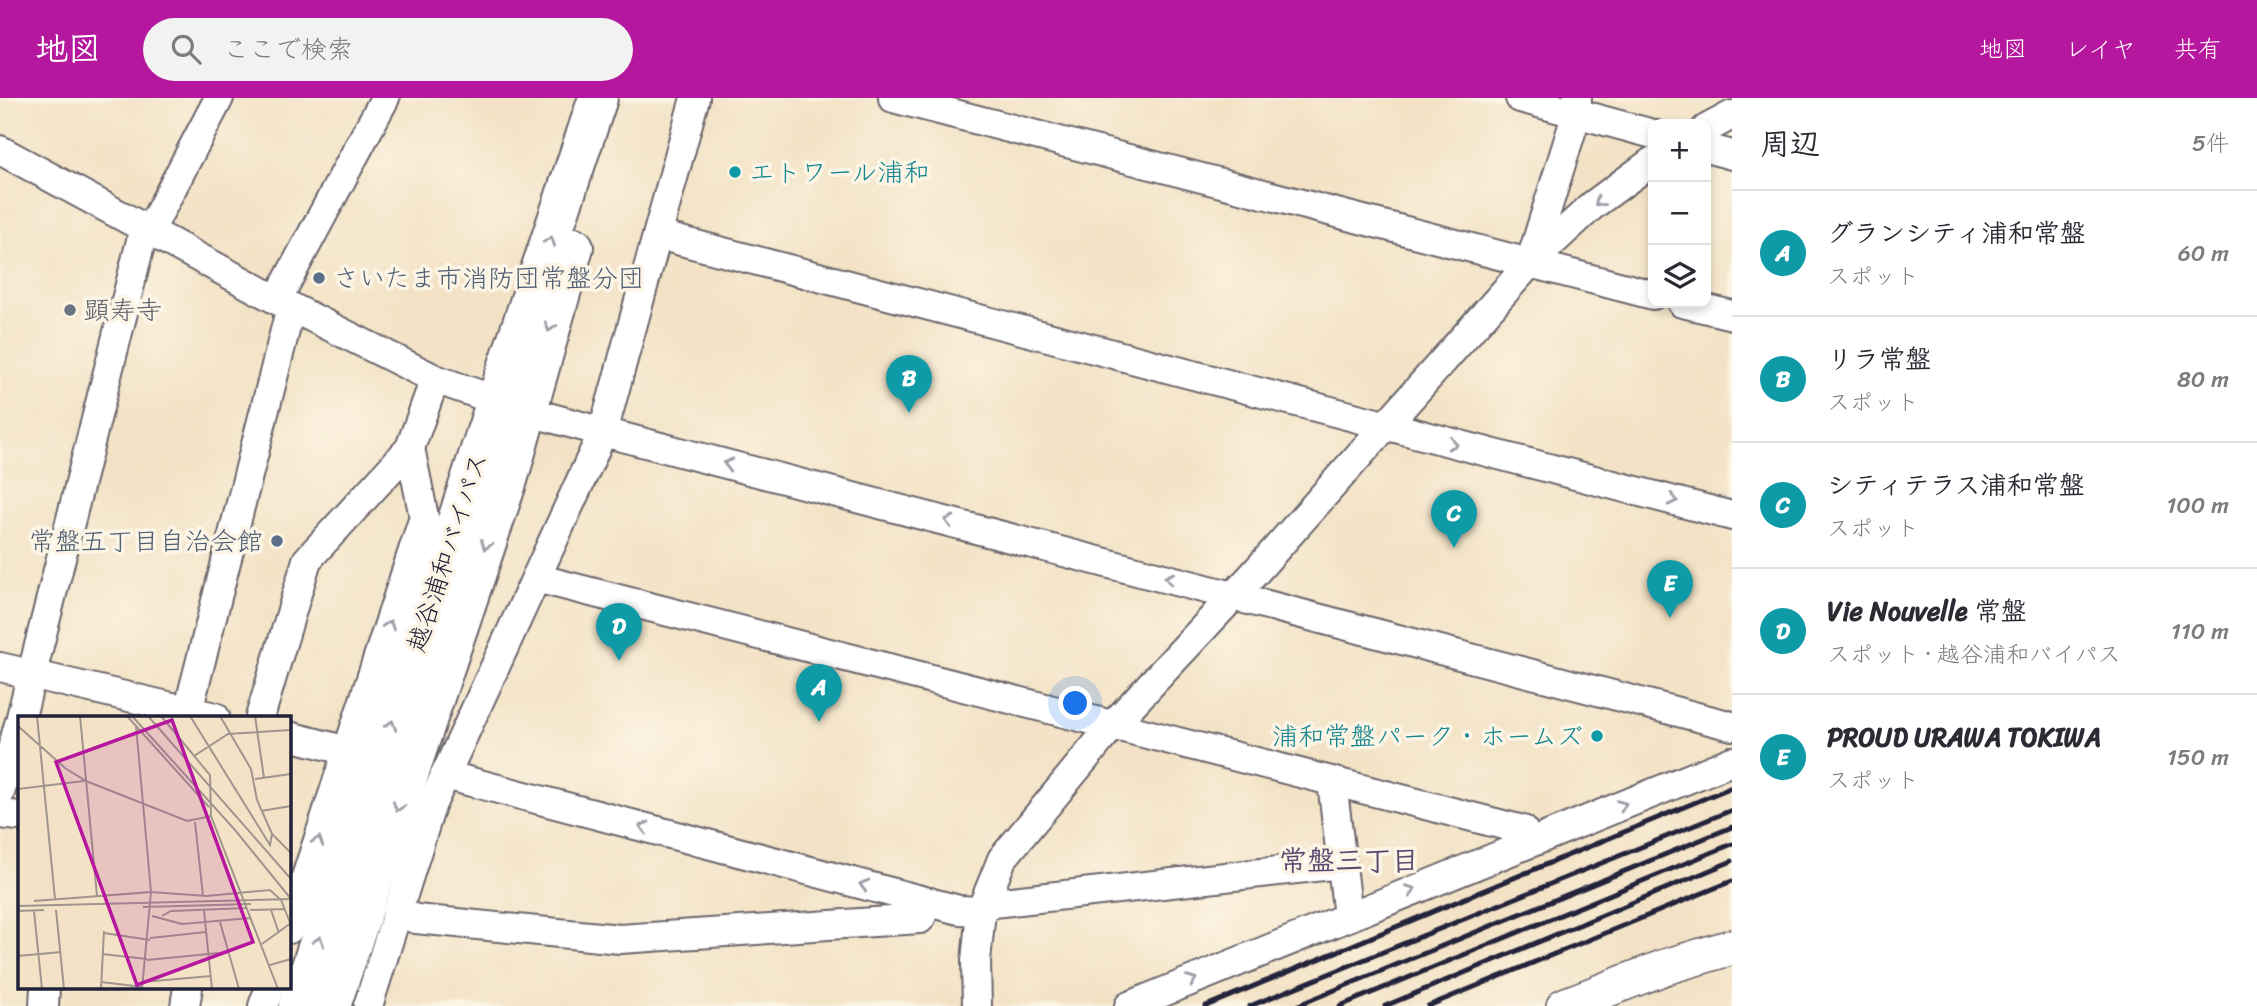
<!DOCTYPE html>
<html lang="ja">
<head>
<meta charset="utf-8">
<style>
  body { margin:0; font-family:Sriracha,"Klee One",sans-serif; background:#f2f2f3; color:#2b2b33 }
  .controls { position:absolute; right:21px; top:21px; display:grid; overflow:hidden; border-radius:14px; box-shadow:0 4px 10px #0003 }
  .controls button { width:63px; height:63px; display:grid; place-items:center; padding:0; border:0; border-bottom:2px solid #e1e1e2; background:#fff; color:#2b2b33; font:35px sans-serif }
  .you { position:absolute; left:1076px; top:606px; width:24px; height:24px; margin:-18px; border:5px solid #fff; border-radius:50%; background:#1a73e8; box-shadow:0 0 0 10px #1a73e833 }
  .badge { display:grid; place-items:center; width:46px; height:46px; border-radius:50%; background:#b5179e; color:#fff; font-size:23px; font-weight:700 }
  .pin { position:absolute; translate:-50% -58px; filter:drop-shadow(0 2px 4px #0008) }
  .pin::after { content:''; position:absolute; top:37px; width:24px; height:21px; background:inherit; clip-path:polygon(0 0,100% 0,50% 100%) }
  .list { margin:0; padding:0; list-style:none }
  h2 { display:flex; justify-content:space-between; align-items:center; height:91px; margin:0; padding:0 28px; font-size:30px }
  h2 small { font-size:23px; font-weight:400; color:#7c7c81 }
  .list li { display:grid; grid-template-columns:46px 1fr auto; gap:21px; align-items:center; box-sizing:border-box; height:126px; padding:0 28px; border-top:2px solid #e1e1e2 }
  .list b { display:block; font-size:26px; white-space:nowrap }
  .list p { margin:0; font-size:23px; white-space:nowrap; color:#7c7c81 }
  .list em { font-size:23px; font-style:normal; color:#7c7c81 }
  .icon { flex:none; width:38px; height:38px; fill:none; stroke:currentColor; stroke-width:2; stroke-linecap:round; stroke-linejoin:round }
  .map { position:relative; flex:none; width:1732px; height:908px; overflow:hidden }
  header { display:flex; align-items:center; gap:42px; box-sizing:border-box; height:98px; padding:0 35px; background:#b5179e; color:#fff }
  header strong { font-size:33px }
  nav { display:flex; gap:38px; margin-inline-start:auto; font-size:24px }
  .search { width:490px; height:63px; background:#f2f2f3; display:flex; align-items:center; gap:18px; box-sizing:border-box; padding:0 24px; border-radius:38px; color:#7c7c81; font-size:26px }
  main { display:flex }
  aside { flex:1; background:#fff }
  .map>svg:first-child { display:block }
</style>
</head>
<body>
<header>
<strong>地図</strong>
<div class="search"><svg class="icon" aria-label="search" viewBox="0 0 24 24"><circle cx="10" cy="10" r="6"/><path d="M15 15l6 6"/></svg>ここで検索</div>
<nav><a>地図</a><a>レイヤ</a><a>共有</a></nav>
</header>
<main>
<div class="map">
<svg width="1732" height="908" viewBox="0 0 1732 908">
  <rect width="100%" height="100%" fill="#fcf5e5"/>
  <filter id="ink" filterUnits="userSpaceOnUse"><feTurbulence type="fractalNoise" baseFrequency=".0143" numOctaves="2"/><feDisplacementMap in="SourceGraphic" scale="14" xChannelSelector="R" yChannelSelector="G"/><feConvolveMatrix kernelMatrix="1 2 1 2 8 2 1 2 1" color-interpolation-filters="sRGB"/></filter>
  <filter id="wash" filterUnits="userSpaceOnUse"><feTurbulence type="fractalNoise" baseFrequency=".00686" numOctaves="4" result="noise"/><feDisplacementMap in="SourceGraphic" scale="28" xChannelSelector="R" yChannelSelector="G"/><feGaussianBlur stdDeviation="1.57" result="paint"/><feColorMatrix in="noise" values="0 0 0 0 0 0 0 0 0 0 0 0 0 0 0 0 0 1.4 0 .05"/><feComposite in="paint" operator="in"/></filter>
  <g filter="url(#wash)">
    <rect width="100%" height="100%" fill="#f3e2c5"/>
  </g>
  <g filter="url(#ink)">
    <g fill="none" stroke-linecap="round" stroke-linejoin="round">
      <g stroke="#6b656b" stroke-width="32">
        <g id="minor">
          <polyline points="695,0 603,334 1732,628"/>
          <polyline points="893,0 1653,197"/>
          <polyline points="1520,0 1653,36"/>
          <polyline points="1706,31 1732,17"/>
          <polyline points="1706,50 1732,57"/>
          <polyline points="0,52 277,202 435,281 526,313 603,334 431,708 368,908"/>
          <polyline points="149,134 219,0"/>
          <polyline points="658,137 1732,418"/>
          <polyline points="1531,162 1577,15 1577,0"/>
          <polyline points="277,202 385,0"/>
          <polyline points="1682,205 1732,217"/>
          <polyline points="536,480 1523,732 1529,744"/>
          <polyline points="0,569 215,619"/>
          <polyline points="188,613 291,209"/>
          <polyline points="21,619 144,131"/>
          <polyline points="260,619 307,462 410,350 435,281"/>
          <polyline points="289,638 348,653"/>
          <polyline points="445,677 959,812 981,813"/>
          <polyline points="1332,684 1348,818"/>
          <polyline points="0,695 19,626"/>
          <polyline points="0,716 19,718"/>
          <polyline points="984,806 1341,766"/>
          <polyline points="397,814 416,821 620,841 920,821 930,804"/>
          <polyline points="289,831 424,419 410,350"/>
          <polyline points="44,908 45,889"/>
          <polyline points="185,908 188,889"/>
          <polyline points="263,908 270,889"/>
          <polyline points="977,908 976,863 981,813 1002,761 1111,629 1252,478 1530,165 1593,107 1653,63"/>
          <polyline points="1129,908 1732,663"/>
        </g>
      </g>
      <g stroke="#6b656b" stroke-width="38">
        <polyline id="major" points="1564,908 1665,869 1732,849"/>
      </g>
      <g stroke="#6b656b" stroke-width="42">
        <g id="highway">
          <polyline points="298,908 496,303 598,0"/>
          <polyline points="331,908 508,382 574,149"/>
        </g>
      </g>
      <use href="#minor" stroke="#fff" stroke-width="28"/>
      <use href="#major" stroke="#fff" stroke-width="35"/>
      <use href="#highway" stroke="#fff" stroke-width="38"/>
      <g stroke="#22223b" stroke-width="5">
        <polyline points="1206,908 1732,689"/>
        <polyline points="1250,908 1732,712"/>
        <polyline points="1296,908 1732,729"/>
        <polyline points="1340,908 1732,746"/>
        <polyline points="1385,908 1732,763"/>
        <polyline points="1428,908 1732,783"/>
      </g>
    </g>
    <defs><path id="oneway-chevron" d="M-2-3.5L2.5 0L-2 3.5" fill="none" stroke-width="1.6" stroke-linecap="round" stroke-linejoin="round" transform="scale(1.75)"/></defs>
    <g stroke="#9c9ca7">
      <use href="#oneway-chevron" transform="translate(1599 104) rotate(142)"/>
      <use href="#oneway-chevron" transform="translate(550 143) rotate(-71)"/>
      <use href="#oneway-chevron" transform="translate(550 229) rotate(107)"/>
      <use href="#oneway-chevron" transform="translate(1453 346) rotate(14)"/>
      <use href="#oneway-chevron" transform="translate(728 366) rotate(-166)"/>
      <use href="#oneway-chevron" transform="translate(1673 402) rotate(14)"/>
      <use href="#oneway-chevron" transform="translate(949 423) rotate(-166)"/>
      <use href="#oneway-chevron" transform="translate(486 447) rotate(109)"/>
      <use href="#oneway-chevron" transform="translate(1169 480) rotate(-166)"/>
      <use href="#oneway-chevron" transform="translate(389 527) rotate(-72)"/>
      <use href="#oneway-chevron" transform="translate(391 627) rotate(-72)"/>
      <use href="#oneway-chevron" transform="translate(1622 707) rotate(-22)"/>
      <use href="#oneway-chevron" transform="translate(398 709) rotate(109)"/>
      <use href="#oneway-chevron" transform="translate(644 729) rotate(-165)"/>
      <use href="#oneway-chevron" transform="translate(318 743) rotate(-72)"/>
      <use href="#oneway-chevron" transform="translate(864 787) rotate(-165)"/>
      <use href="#oneway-chevron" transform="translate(1411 792) rotate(-22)"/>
      <use href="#oneway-chevron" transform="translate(319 843) rotate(-72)"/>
      <use href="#oneway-chevron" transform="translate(1192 882) rotate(-22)"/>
    </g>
  </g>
  <g fill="#0f9aa8" stroke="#fcf5e5" stroke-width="2.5">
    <circle cx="735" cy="74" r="7"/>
    <circle cx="1597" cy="638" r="7"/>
  </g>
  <g fill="#5c6f8a" stroke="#fcf5e5" stroke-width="2.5">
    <circle cx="319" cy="180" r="7"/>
    <circle cx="277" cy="443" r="7"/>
  </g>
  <circle fill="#6b7280" stroke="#fcf5e5" stroke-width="2.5" cx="70" cy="212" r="7"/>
  <g text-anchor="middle" stroke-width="7" stroke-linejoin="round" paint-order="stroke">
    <g font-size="26" fill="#0d838f" stroke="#fcf5e5" text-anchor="start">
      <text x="749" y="83">エトワール浦和</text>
      <text x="1583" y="647" text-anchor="end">浦和常盤パーク・ホームズ</text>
    </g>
    <g font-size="26" fill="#4e5e75" stroke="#fcf5e5" text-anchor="start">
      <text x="333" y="189">さいたま市消防団常盤分団</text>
      <text x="263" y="452" text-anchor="end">常盤五丁目自治会館</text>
    </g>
    <g font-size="26" fill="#5b616d" stroke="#fcf5e5" text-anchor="start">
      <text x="84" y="221">顕寿寺</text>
    </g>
    <g font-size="26" fill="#22223b" stroke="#fcf5e5">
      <text transform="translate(447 454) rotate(-72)" y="9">越谷浦和バイパス</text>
    </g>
    <g font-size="28" font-weight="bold" fill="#5a4871" stroke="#fcf5e5">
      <text x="1349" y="772">常盤三丁目</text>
    </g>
  </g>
  <g transform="translate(18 618)">
    <rect width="273" height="273" fill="#f3e2c5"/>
    <path fill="none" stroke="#9f958e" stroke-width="2" d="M 19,0 L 37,183M 62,0 L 79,180M 109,0 L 191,91M 114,0 L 217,114 L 273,183M 130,0 L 273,163M 143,0 L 192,59 L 193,100 L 260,273M 172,0 L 252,129 L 254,118M 202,0 L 233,53 L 239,84 L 254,118 L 273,137M 237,0 L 246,62M 0,10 L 47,52 L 68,65 L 169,105 L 193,100M 176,40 L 210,18 L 273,14M 237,63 L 273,58M 0,73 L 66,65M 243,95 L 273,90M 177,106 L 185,180M 16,185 L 133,176 L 118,10M 0,190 L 273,183M 125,191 L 233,188M 38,194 L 46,273M 232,194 L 267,193M 253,194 L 261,217M 0,195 L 26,194M 16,195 L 24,273M 186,195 L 194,273M 134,200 L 164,208 L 232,202M 144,200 L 153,195 L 229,192M 202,206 L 221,273M 86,217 L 132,224M 132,222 L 188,216M 244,228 L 273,207M 84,238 L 129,243M 0,240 L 43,236M 129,244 L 211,236M 252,249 L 273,243M 83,266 L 125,271M 125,266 L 193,260M 83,273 L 86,215M 124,273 L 133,176 L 189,180 L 252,174 L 263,184 L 273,209"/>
    <path fill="#b5179e" fill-opacity="0.15" stroke="#b5179e" stroke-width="3.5" d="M 154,4 L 235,226 L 119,269 L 38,46 Z"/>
    <rect width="273" height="273" fill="none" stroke="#22223b" stroke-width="3.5"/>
  </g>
</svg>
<div class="controls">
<button>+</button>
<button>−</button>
<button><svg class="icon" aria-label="layers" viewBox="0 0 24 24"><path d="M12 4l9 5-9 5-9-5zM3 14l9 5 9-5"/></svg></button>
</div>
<div class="you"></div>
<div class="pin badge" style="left:819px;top:624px;background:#0f9aa8">A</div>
<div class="pin badge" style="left:909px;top:315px;background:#0f9aa8">B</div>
<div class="pin badge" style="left:1454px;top:450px;background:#0f9aa8">C</div>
<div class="pin badge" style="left:619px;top:563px;background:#0f9aa8">D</div>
<div class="pin badge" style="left:1670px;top:520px;background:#0f9aa8">E</div>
</div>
<aside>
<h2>周辺<small>5件</small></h2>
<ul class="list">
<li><span class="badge" style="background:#0f9aa8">A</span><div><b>グランシティ浦和常盤</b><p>スポット</p></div><em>60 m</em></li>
<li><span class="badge" style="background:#0f9aa8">B</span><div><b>リラ常盤</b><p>スポット</p></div><em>80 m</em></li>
<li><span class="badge" style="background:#0f9aa8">C</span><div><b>シティテラス浦和常盤</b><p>スポット</p></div><em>100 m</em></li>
<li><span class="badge" style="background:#0f9aa8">D</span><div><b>Vie Nouvelle 常盤</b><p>スポット · 越谷浦和バイパス</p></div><em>110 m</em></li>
<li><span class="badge" style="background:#0f9aa8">E</span><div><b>PROUD URAWA TOKIWA</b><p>スポット</p></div><em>150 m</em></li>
</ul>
</aside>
</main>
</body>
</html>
